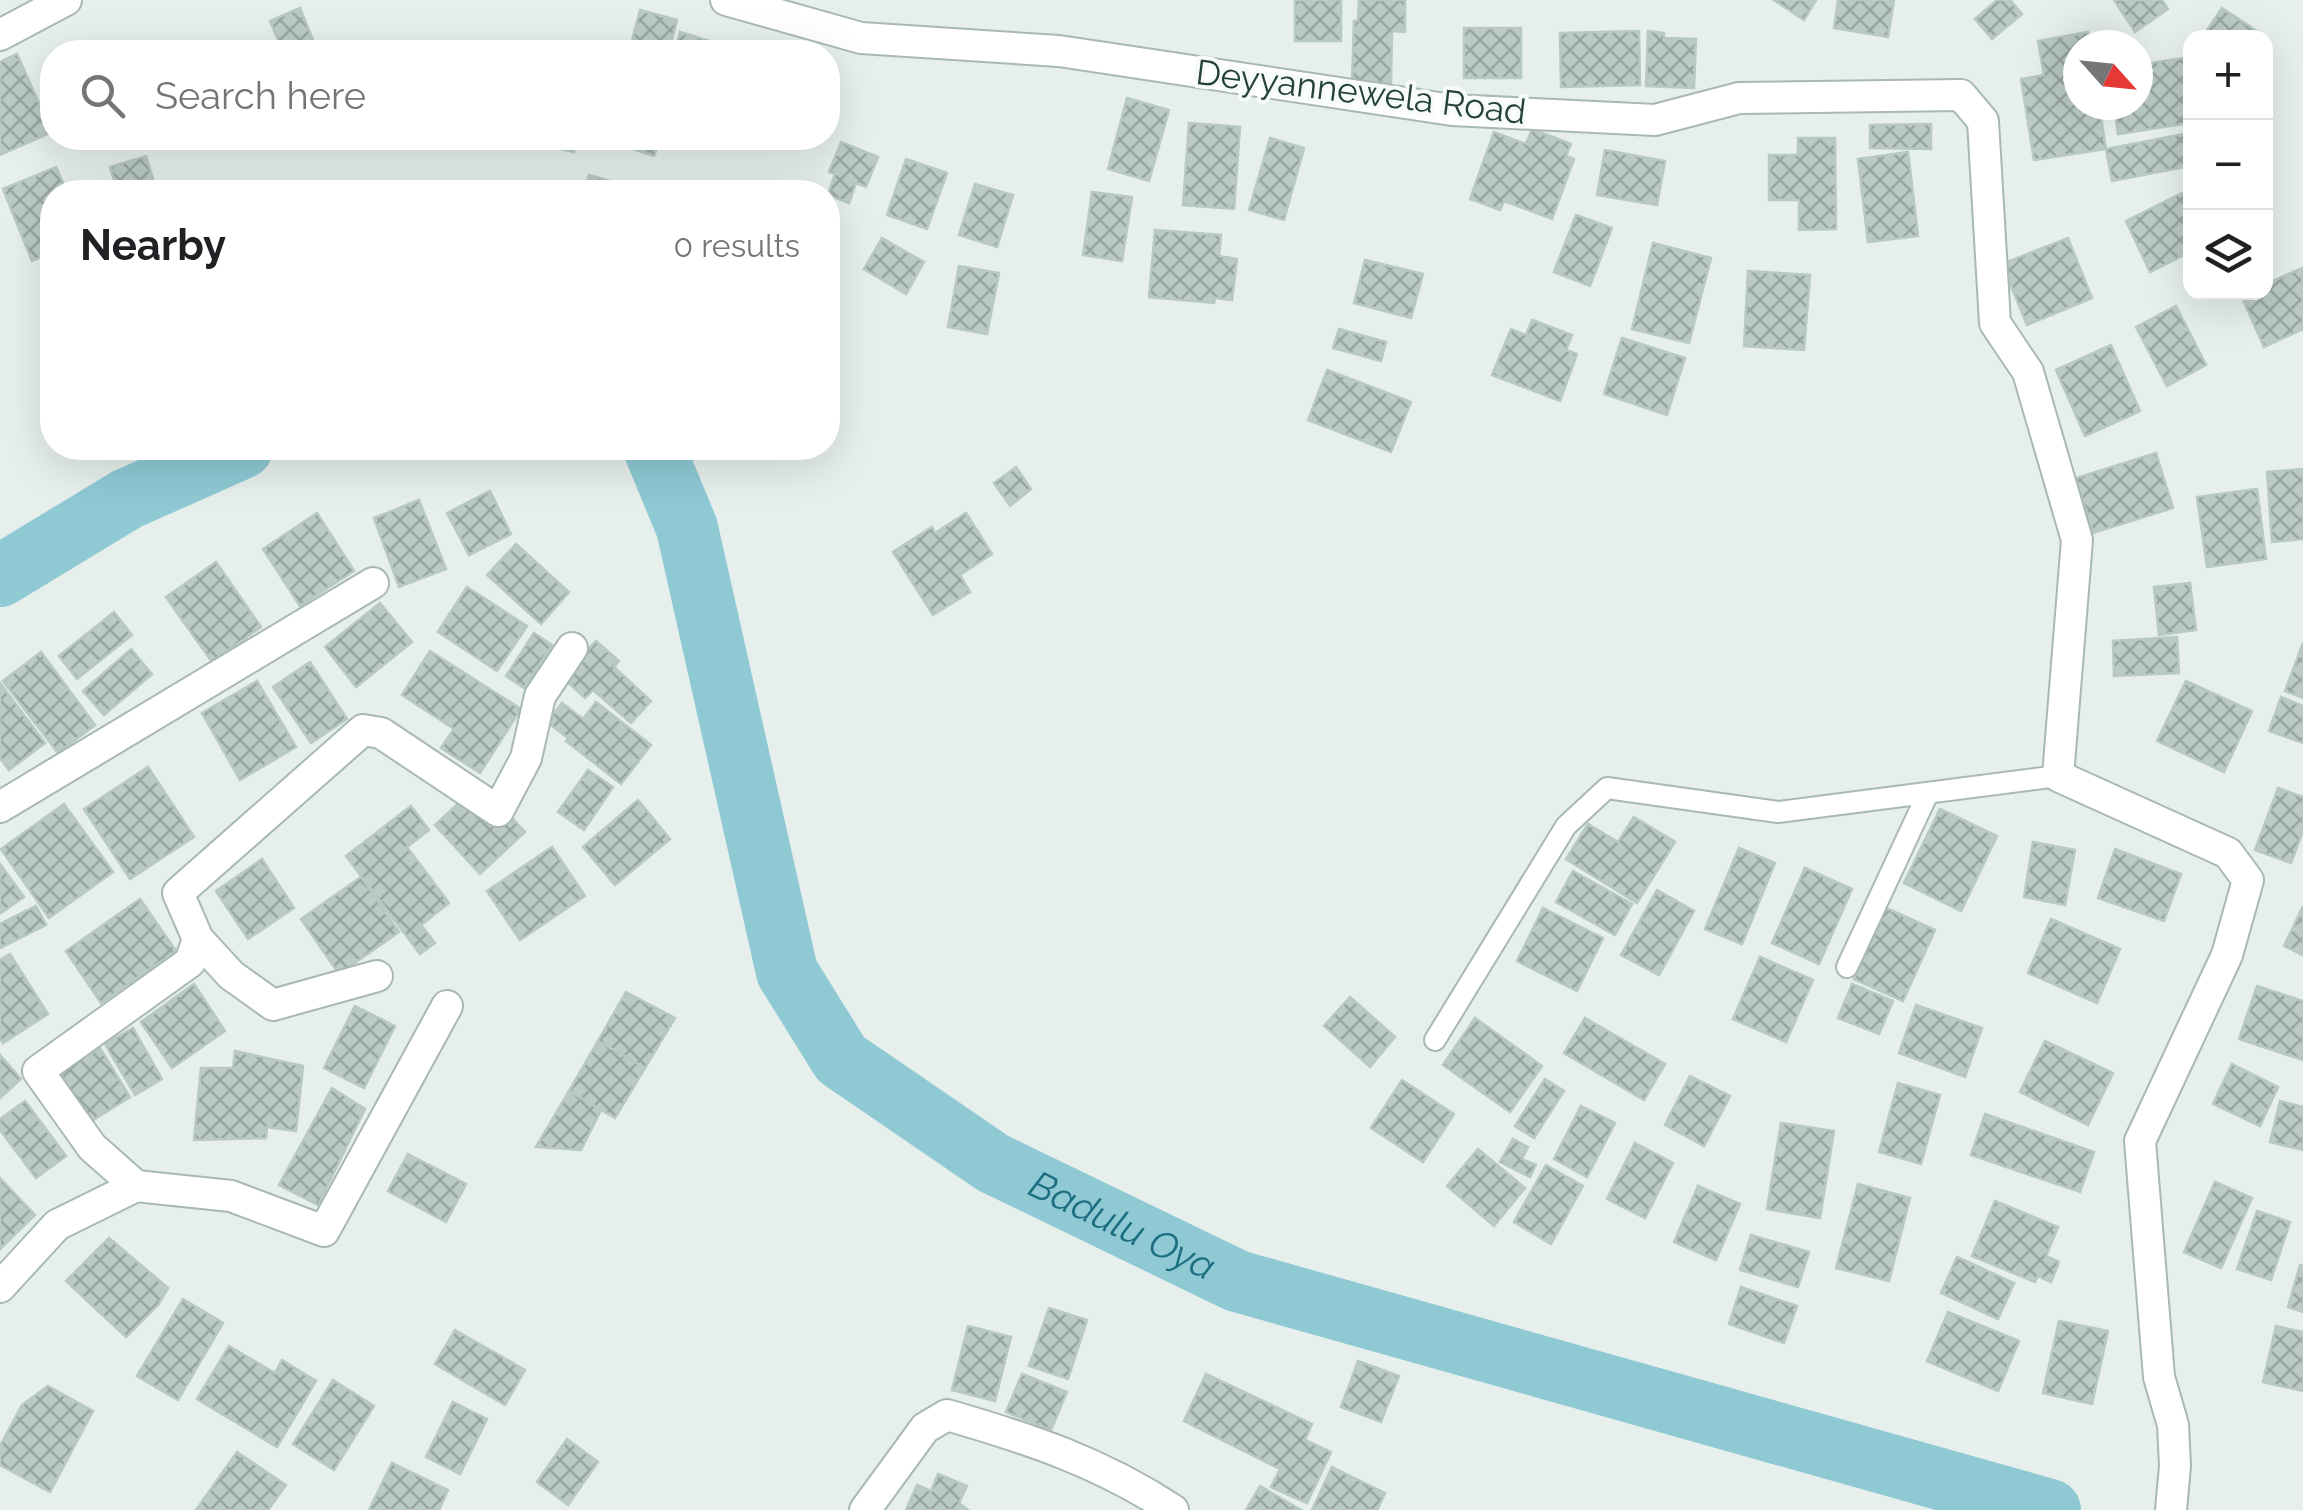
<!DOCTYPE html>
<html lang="en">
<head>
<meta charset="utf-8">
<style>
  body { margin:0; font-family:Raleway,sans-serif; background:#f6f6f6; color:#202124 }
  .controls { position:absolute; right:30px; top:30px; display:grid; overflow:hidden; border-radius:20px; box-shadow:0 10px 40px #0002 }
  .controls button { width:90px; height:90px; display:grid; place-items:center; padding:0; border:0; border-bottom:2px solid #e0e0e0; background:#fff; color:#202124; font:50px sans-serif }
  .compass { position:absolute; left:2063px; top:30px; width:90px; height:90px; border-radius:50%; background:#fff; box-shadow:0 10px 40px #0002; rotate:117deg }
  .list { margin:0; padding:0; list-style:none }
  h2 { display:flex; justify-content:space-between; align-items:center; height:130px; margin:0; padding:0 40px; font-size:42px }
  h2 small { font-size:32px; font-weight:400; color:#757577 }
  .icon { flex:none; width:55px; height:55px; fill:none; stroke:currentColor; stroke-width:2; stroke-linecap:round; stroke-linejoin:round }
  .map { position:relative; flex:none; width:2303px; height:1510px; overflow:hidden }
  .search { position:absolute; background:#fff; box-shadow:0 10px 40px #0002; left:40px; top:40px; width:800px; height:110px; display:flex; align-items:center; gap:25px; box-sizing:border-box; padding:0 35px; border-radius:40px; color:#757577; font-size:38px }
  .panel { position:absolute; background:#fff; box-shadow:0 10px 40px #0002; left:40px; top:180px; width:800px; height:280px; border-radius:40px }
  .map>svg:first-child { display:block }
</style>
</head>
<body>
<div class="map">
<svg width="2303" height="1510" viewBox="0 0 2303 1510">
  <defs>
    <pattern id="building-cross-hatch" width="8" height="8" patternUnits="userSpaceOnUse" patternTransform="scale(2.5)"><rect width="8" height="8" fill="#bbcac4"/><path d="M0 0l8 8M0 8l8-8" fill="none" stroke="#98a6a0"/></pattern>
  </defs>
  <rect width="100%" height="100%" fill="#e6efeb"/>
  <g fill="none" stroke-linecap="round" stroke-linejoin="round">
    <g stroke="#8ec9d4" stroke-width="62">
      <path id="s1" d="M 654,448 L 687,528 L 787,972 L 841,1059 L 993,1163 L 1237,1281 L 2050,1510"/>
      <polyline points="0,576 127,499 242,448"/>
    </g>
  </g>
  <g fill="url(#building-cross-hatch)" stroke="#b8c9c2" stroke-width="2.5">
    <rect x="1295" y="0" width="46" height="41"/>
    <polygon points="1359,0 1405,0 1405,32 1392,31 1391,83 1352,82 1354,21 1358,21"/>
    <polygon points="1774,0 1816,0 1804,20"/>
    <polygon points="1838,0 1894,0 1888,37 1834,28"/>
    <polygon points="1997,0 2010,0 2022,14 1992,39 1975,19"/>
    <polygon points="2114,0 2162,0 2168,9 2135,32"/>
    <polygon points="300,8 313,40 283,52 270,21"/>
    <polygon points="2222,8 2267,38 2266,40 2215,38 2206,32"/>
    <polygon points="640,10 677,20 669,52 629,52"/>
    <rect x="1464" y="28" width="57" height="50"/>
    <polygon points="1639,31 1640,85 1561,87 1560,33"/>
    <polygon points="1648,31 1664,33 1664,38 1696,39 1694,88 1646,86"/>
    <polygon points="680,32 723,45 720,52 674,52"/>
    <polygon points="2088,32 2090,45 2078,45 2078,105 2099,105 2106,149 2034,160 2021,79 2044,75 2038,41"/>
    <polygon points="17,54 52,132 0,155 0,62"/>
    <polygon points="2190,57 2190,123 2118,134 2114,105 2138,105 2138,65"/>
    <polygon points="1127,98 1169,110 1149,181 1108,169"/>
    <polygon points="1189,123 1240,127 1234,209 1183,205"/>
    <polygon points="1931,124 1931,149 1870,148 1870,125"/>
    <polygon points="1532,129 1571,144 1566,156 1574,159 1552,219 1504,201 1500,210 1470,199 1494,132 1526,144"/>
    <polygon points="2189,133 2190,166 2112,181 2106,149"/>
    <polygon points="509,138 577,138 574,152"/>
    <polygon points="614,138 661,138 654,156 612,142"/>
    <polygon points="1270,138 1304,148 1284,220 1249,210"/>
    <polygon points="1798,138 1835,138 1836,229 1799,230 1799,200 1769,200 1769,155 1798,155"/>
    <polygon points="841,142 878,157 866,187 856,183 849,203 828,195 835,174 829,172"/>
    <polygon points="1605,150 1665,161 1657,205 1597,195"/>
    <polygon points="1908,152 1918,236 1868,242 1858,159"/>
    <polygon points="146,156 157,192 118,192 110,167"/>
    <polygon points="906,159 947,173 927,229 887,215"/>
    <polygon points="56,167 67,192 52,192 52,252 32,261 3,189"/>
    <polygon points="589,175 628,186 626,192 584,192"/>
    <polygon points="975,184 1013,195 997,247 959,235"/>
    <polygon points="2190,189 2190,252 2150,272 2126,221"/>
    <polygon points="1092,192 1132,197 1122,261 1083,255"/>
    <polygon points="1576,215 1612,228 1590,286 1554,272"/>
    <polygon points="1155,230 1221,235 1219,256 1237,259 1232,300 1215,298 1214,303 1149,297"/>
    <polygon points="882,238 924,262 906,294 864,269"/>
    <polygon points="2068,238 2092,298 2027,325 2002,264"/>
    <polygon points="1653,243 1711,258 1689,343 1632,329"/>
    <polygon points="1365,260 1423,274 1411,318 1354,303"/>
    <polygon points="959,266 999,273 987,334 948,327"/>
    <polygon points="2302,268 2303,329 2264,347 2241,295 2266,292 2266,284"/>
    <polygon points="1748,271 1810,275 1804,350 1744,346"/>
    <polygon points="2176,306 2206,365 2167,386 2136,327"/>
    <polygon points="1532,320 1572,335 1566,350 1577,354 1560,401 1492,375 1511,329 1526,335"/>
    <polygon points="1339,329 1386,342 1381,361 1333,348"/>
    <polygon points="1622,338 1685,358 1667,415 1604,394"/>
    <polygon points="2111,345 2140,411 2085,436 2056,370"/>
    <polygon points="1327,370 1411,402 1391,452 1308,420"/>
    <polygon points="2156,453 2173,508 2093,533 2076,478"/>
    <polygon points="1016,467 1031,489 1010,506 994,483"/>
    <polygon points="2303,469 2303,539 2272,542 2267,472"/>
    <polygon points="2257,489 2266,559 2207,567 2197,497"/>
    <polygon points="490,491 511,534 469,555 447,513"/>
    <polygon points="419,500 446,569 399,587 374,518"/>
    <polygon points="317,513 354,571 300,606 263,549"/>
    <polygon points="966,513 992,554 960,575 970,592 933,615 893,552 932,527 935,533"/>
    <polygon points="516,544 569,592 541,624 487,575"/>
    <polygon points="216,562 261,627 212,662 166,597"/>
    <polygon points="2190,583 2196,630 2159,635 2154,587"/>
    <polygon points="467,587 527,626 497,671 438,632"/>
    <polygon points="380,603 412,642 356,687 325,647"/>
    <polygon points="114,612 132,635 77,679 59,656"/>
    <polygon points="534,633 552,645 524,688 506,676"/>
    <polygon points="2177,637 2179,673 2114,676 2113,641"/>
    <polygon points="596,641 619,661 614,667 651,701 631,723 593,690 585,698 563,678"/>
    <polygon points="2303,643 2303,698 2285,691"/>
    <polygon points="131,649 152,674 104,715 83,691"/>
    <polygon points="430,651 521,709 480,773 441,748 454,729 402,695"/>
    <polygon points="41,652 95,725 58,753 3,681"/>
    <polygon points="310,662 347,719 311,743 273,687"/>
    <polygon points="257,681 296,747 240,780 202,713"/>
    <polygon points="2186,681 2252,711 2224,772 2157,741"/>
    <polygon points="0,683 45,743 9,770 0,758"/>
    <polygon points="2281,697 2303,706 2303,743 2269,731"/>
    <polygon points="596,702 651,745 621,784 566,741 568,738 547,722 562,703 583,719"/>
    <polygon points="148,767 194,837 130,879 84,809"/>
    <polygon points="588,770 613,787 584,830 558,812"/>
    <polygon points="480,783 525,832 480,874 435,825"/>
    <polygon points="2278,788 2303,797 2303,831 2291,863 2255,850"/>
    <polygon points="638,800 670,839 615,885 583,847"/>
    <polygon points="64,804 113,872 49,918 1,849"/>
    <polygon points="411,806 429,830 407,847 449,903 421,925 435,943 420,954 346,856"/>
    <polygon points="1940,809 1997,836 1961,911 1904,883"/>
    <polygon points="1634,817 1675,842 1637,903 1566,859 1588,824 1618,842"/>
    <polygon points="2033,842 2075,850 2065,905 2024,897"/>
    <polygon points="552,847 585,896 520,940 487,891"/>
    <polygon points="1739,848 1775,863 1742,944 1705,929"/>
    <polygon points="2115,849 2181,874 2164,921 2098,898"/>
    <polygon points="262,859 294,908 248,939 216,891"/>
    <polygon points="0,864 24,897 1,913 0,911"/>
    <polygon points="1805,868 1852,889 1819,964 1772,943"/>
    <polygon points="1573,871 1632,904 1615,935 1556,902"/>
    <polygon points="361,877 399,932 339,974 301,919"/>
    <polygon points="1657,890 1694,911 1659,975 1621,955"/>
    <polygon points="140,899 176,951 101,1003 66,951"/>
    <polygon points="36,906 46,925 0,948 0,924"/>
    <polygon points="2303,906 2303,955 2284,946"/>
    <polygon points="1543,908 1603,938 1577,991 1517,961"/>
    <polygon points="1886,908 1935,930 1903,1001 1854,979"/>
    <polygon points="2051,919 2120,949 2097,1003 2028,973"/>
    <polygon points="10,954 48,1014 3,1043 0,1039 0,960"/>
    <polygon points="1760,957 1813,980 1786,1042 1733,1019"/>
    <polygon points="194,984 225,1031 172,1068 141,1022"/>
    <polygon points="1852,984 1893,1001 1879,1034 1838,1018"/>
    <polygon points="2257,986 2303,1001 2303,1060 2239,1039"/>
    <polygon points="626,992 675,1018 645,1068 598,1041"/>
    <polygon points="1350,997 1395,1037 1370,1067 1324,1026"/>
    <polygon points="1916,1005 1982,1028 1965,1077 1899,1053"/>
    <polygon points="355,1006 395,1026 364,1088 324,1068"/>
    <polygon points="1475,1018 1542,1066 1510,1112 1443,1065"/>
    <polygon points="1585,1018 1665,1064 1644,1100 1564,1053"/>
    <polygon points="133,1028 162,1079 135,1095 105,1044"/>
    <polygon points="598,1041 645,1068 615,1118 569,1091"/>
    <polygon points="2045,1041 2113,1073 2088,1125 2020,1092"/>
    <polygon points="100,1048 130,1097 90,1122 59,1072"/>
    <polygon points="235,1051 303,1066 296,1131 267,1127 266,1138 194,1140 201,1068 233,1068"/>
    <polygon points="0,1055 21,1079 0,1098"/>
    <polygon points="2232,1064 2278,1087 2260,1126 2213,1104"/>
    <polygon points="1690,1076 1730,1096 1704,1146 1665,1125"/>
    <polygon points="1545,1079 1564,1091 1534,1138 1515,1126"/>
    <polygon points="1402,1080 1454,1114 1423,1162 1371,1128"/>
    <polygon points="1898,1083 1940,1095 1921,1164 1879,1152"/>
    <polygon points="332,1088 365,1109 318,1205 279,1185"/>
    <polygon points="569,1091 601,1110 581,1150 536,1147"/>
    <polygon points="25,1101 66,1156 36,1178 0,1130 0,1119"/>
    <polygon points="2280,1101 2303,1107 2303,1150 2270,1142"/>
    <polygon points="1581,1106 1615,1123 1587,1177 1554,1159"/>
    <polygon points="1985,1114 2094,1152 2080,1192 1971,1155"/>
    <polygon points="1781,1123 1834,1131 1820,1218 1767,1209"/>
    <polygon points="1513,1139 1528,1147 1522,1159 1536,1165 1530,1177 1500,1162"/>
    <polygon points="1635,1143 1673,1163 1645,1218 1607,1199"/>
    <polygon points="1478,1149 1525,1188 1494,1226 1447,1186"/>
    <polygon points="408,1154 466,1184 446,1222 388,1191"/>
    <polygon points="1546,1165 1583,1186 1551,1244 1514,1222"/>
    <polygon points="0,1178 35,1215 0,1249"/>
    <polygon points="2215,1182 2252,1198 2221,1268 2184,1252"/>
    <polygon points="1858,1184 1910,1198 1889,1281 1836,1268"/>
    <polygon points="1698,1186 1740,1204 1716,1260 1674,1242"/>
    <polygon points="1995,1201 2058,1227 2046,1256 2059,1262 2051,1282 2038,1276 2035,1282 1972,1256"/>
    <polygon points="2257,1211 2290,1222 2271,1280 2237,1269"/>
    <polygon points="1751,1235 1809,1252 1798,1287 1740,1270"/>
    <polygon points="109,1238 168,1288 158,1305 126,1337 66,1281"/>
    <polygon points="1957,1257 2014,1283 1998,1319 1941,1293"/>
    <polygon points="2300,1265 2303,1266 2303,1312 2288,1307"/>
    <polygon points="1741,1287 1797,1306 1784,1343 1729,1324"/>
    <polygon points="183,1299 223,1323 178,1400 137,1376"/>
    <polygon points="1049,1308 1087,1320 1068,1379 1029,1366"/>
    <polygon points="1948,1312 2019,1341 1998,1391 1927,1361"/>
    <polygon points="2059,1321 2108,1331 2092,1404 2043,1393"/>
    <polygon points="968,1326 1011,1337 995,1401 952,1390"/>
    <polygon points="2276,1326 2303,1332 2303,1391 2263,1382"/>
    <polygon points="455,1330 525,1370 505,1405 435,1364"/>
    <polygon points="229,1346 275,1373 282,1360 316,1381 277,1447 197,1399"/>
    <polygon points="1358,1361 1399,1376 1381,1422 1341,1407"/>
    <polygon points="1022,1374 1067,1392 1051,1430 1006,1412"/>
    <polygon points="1206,1374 1312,1424 1305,1440 1331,1452 1307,1503 1271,1487 1280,1469 1184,1421"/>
    <polygon points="333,1380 374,1406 334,1470 293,1444"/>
    <polygon points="48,1386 93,1411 50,1492 0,1465 0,1446 22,1405"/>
    <polygon points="453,1402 487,1419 460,1474 426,1457"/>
    <polygon points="567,1439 598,1462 568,1505 537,1482"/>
    <polygon points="237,1452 286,1485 268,1510 196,1510"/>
    <polygon points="392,1463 448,1490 439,1510 369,1510"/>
    <polygon points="1332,1467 1385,1493 1377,1510 1312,1510"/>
    <polygon points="938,1474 967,1486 959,1503 968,1510 906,1510 917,1485 931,1491"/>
    <polygon points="1260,1486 1301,1510 1246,1510"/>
  </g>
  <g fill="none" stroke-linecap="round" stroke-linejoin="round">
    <g stroke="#a8b8b2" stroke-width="24">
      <g id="service">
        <polyline points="1847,967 1928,793"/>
        <polyline points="1435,1040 1566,826 1607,788 1778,812 2058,776"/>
      </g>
    </g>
    <g stroke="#a8b8b2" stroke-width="34">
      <g id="minor">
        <polyline points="0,807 373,583"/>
        <polyline points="198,939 231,975 273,1005 377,976"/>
        <polyline points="136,1186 92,1147 38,1071 190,962 198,939 178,893 363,730 381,733 498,811 526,758 540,696 572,648"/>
        <polyline points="0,1287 57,1225 136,1186 231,1196 324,1231 447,1006"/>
      </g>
    </g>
    <g stroke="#a8b8b2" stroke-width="34">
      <g id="tertiary">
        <polyline points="726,0 861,38 1059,51 1452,110 1655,120 1739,98 1961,95 1983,121 1995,323 2028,372 2077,540 2058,776 2228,853 2248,880 2227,955 2140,1141 2159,1377 2173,1425 2175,1466 2171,1510"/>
        <polyline points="0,35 66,0"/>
        <path d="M 865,1510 L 925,1428 L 947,1415 C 1030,1439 1100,1462 1173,1510"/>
      </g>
    </g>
    <use href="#service" stroke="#fff" stroke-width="20"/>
    <use href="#minor" stroke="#fff" stroke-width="30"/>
    <use href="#tertiary" stroke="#fff" stroke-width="30"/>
  </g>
  <g text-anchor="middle" stroke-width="8" stroke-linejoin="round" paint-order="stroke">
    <g font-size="35" fill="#24423a" stroke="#f7fbf9">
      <text transform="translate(1361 92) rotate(7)" y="12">Deyyannewela Road</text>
    </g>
    <g font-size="38" font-style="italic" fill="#1c6f80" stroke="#f7fbf9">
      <text dy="13" stroke="none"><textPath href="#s1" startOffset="972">Badulu Oya</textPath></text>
    </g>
  </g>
</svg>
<div class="controls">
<button>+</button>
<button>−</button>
<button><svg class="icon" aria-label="layers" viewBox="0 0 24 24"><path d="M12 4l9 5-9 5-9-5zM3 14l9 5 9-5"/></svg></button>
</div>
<svg class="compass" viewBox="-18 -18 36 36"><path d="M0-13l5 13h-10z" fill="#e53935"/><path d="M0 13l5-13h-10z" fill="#757577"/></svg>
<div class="search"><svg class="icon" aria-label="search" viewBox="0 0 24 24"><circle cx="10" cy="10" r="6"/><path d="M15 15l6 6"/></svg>Search here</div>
<section class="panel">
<h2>Nearby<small>0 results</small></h2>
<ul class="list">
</ul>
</section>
</div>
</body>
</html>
